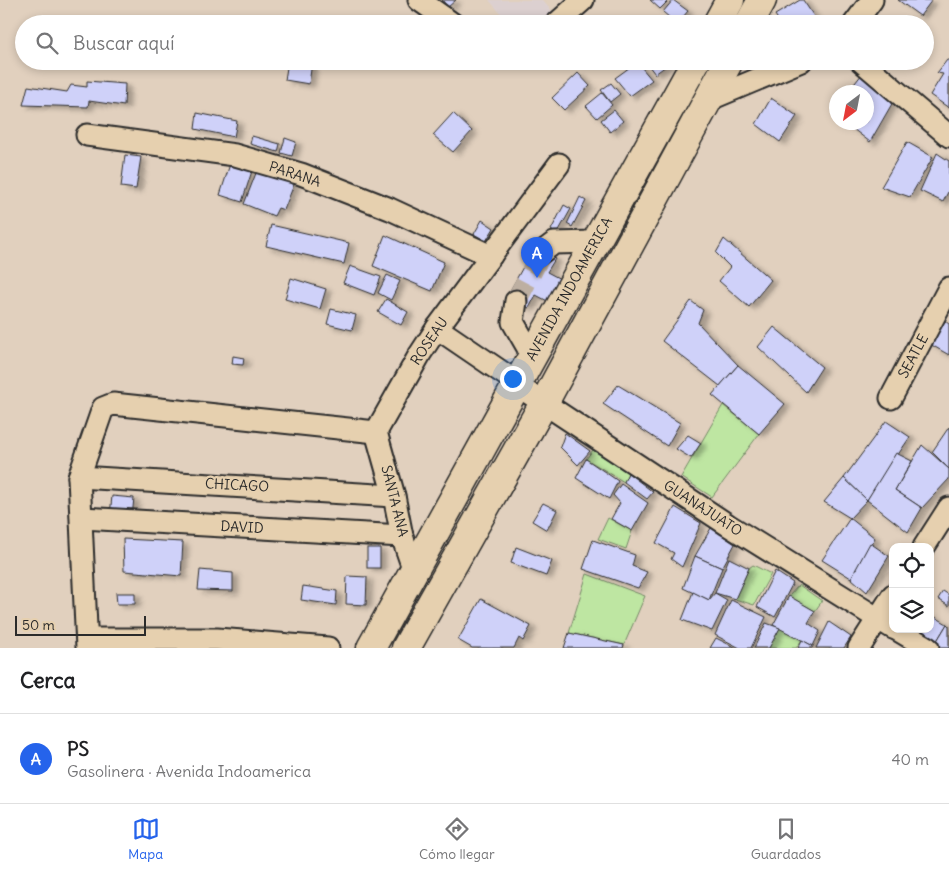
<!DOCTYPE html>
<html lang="es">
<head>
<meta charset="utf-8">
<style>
  body { margin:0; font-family:Delius,sans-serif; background:#f6f6f6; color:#202124 }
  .controls { position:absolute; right:15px; bottom:15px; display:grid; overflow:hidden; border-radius:10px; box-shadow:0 2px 8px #0003 }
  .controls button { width:45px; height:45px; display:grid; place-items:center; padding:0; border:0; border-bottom:1px solid #e0e0e0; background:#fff; color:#202124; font:25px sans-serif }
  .compass { position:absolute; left:829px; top:85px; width:45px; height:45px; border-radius:50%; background:#fff; box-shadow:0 2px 8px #0003; rotate:212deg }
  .scale { position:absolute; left:15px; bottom:12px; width:131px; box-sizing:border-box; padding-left:5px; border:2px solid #2b2b2b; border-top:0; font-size:14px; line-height:18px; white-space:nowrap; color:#2b2b2b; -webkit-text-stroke:4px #e6d0af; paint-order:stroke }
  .you { position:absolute; left:512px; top:378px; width:18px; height:18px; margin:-12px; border:4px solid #fff; border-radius:50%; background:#1a73e8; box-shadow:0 0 0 8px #1a73e833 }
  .badge { display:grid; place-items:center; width:32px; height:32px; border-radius:50%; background:#2563eb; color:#fff; font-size:16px; font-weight:700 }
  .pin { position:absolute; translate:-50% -41px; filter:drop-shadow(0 1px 2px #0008) }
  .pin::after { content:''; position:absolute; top:26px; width:18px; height:15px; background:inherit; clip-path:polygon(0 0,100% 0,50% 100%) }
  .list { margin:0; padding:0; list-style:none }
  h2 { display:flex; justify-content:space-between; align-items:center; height:65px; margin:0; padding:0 20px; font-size:21px }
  h2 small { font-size:16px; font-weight:400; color:#757577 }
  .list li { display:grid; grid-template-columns:32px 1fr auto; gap:15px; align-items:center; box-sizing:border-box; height:90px; padding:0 20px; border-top:1px solid #e0e0e0 }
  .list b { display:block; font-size:19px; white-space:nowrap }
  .list p { margin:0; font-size:16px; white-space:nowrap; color:#757577 }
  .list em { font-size:16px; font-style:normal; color:#757577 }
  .icon { flex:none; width:28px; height:28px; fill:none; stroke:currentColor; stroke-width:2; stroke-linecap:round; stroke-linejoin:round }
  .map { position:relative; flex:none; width:949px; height:648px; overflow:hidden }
  .search { position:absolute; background:#fff; box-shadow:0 2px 8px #0003; left:15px; right:15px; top:15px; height:55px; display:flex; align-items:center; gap:12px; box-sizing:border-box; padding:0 18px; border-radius:28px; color:#757577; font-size:19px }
  .sheet { height:155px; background:#fff }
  nav { display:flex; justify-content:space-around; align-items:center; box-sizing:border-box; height:70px; border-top:1px solid #e0e0e0; background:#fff; font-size:14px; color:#757577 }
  nav a { display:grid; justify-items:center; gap:2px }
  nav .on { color:#2563eb }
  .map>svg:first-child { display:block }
</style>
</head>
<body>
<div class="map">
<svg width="949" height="648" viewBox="0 0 949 648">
  <defs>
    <filter id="shadow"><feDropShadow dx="5.5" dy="3" stdDeviation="2.5" flood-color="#0004"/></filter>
  </defs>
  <rect width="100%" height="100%" fill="#e1d0be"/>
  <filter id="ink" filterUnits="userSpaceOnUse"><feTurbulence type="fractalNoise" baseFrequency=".02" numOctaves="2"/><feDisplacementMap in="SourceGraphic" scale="10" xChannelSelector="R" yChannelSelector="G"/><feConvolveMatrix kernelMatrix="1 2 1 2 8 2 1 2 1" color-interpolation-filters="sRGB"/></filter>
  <g filter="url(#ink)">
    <polygon fill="#dcd0d0" points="489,0 542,0 552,11 538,24 510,24"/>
    <g fill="#bee6a2" stroke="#748866">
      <polygon points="723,405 759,434 712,497 681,477"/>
      <polygon points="593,450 628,473 624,482 586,459"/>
      <polygon points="608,518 632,531 626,549 598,539"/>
      <polygon points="753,565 771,574 754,605 735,599 749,568"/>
      <polygon points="587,574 645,596 624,645 569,633"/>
      <polygon points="799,585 822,601 815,611 789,596"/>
      <polygon points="780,628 802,640 796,648 769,648"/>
    </g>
    <g fill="#cfd1f9" stroke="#2b2b2b" filter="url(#shadow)">
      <polygon points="442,0 456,0 448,7"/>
      <polygon points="650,0 669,0 660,9"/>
      <polygon points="673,0 688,11 677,24 663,12"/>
      <polygon points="800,0 803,0 819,24 781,24 775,15"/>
      <polygon points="898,0 932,0 920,16"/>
      <polygon points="947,60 949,60 949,108 930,95 943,74 937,73"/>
      <polygon points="288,61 312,62 309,84 285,80"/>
      <polygon points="645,61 669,61 670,63 655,74"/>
      <polygon points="637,62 652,80 630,96 615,78"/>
      <polygon points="578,73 590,86 564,110 552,98"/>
      <polygon points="862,74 893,102 870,142 844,122 866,122 866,92 848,92"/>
      <polygon points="87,81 125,84 124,106 89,101 88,107 23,105 28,86 67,92 71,85 87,87"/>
      <polygon points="611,83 620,94 610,102 601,90"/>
      <polygon points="602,93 612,105 597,118 586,106"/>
      <polygon points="771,98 797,116 780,142 756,124"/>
      <polygon points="614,110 623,121 610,132 601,120"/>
      <polygon points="197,113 237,121 234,137 195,129"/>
      <polygon points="453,113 472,131 453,152 433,135"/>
      <polygon points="252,136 280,144 278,152 250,144"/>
      <polygon points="285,138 296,142 292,156 281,153"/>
      <polygon points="907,142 933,157 910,197 881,187"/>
      <polygon points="937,153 949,161 949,190 943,202 920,191"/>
      <polygon points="125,155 141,157 136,189 121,187"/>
      <polygon points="230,164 252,171 242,202 220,195"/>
      <polygon points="258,168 295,182 284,210 278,208 274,216 244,204"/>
      <polygon points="580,197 586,201 572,227 567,224"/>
      <polygon points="564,205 571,209 557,234 551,230"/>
      <polygon points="482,220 494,228 486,241 474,234"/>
      <polygon points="271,225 349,243 344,264 266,246"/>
      <polygon points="385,235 444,262 432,291 373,266"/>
      <polygon points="724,239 771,280 749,307 719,281 730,267 716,253"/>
      <polygon points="534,247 555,259 547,272 568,283 555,305 536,295 529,308 507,296"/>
      <polygon points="350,266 381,277 374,295 343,283"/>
      <polygon points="387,275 400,281 391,300 378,293"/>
      <polygon points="291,278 326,289 320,309 285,299"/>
      <polygon points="386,299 408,312 401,325 378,312"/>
      <polygon points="691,301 703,310 698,323 738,365 720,386 662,341"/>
      <polygon points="331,309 356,315 352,330 327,324"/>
      <polygon points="945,321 949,324 949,355 928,343"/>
      <polygon points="774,327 822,367 806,392 758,347"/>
      <polygon points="233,356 244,358 243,365 232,364"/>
      <polygon points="738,365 785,404 759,434 712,395"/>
      <polygon points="618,385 680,423 667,446 603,404"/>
      <polygon points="886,421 910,437 867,500 844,478"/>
      <polygon points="949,427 949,469 932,452"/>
      <polygon points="565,433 590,451 578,465 560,447"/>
      <polygon points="688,435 701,443 691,458 676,449"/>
      <polygon points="922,445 949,469 949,479 922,508 895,490"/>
      <polygon points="896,453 912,461 895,490 922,508 908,532 867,500"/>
      <polygon points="586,459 618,481 609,499 576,478"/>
      <polygon points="628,473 653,492 647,499 624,482"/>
      <polygon points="844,478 867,500 850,518 824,502"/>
      <polygon points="621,484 648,503 632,531 611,519 620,503 613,495"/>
      <polygon points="112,496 134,498 132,517 110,515"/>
      <polygon points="543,503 557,510 547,530 532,521"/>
      <polygon points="675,507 701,523 682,567 671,559 674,553 656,543"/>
      <polygon points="850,518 875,538 851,578 822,560"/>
      <polygon points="711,528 735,544 722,568 695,556"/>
      <polygon points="123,539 183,542 181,576 124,571"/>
      <polygon points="593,540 635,555 632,566 647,572 638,588 583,569"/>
      <polygon points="870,543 889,556 867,592 851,578"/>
      <polygon points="516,547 552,561 546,576 511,563"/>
      <rect x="367" y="548" width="13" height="20"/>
      <polygon points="695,556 722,568 709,600 683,588"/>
      <polygon points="729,558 749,568 735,599 715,593"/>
      <polygon points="200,570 233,573 233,591 198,590"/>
      <polygon points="775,571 793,583 775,617 757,607"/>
      <polygon points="347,576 367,577 366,605 346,604"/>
      <polygon points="303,586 337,591 336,605 301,600"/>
      <polygon points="943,591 949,595 949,606 938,599"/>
      <polygon points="693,592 709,600 715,593 727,600 712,631 682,620"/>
      <polygon points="116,593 135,593 135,604 117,604"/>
      <polygon points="789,596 815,611 808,623 820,631 813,646 773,625"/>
      <polygon points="481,599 531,626 523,641 519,638 514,648 472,648 458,640"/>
      <polygon points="731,600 766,617 751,648 740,648 715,635"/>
      <polygon points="930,614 947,624 935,644 913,629 930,629"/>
      <polygon points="829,622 851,637 844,648 816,648"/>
      <polygon points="766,623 780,628 769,648 754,648"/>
      <polygon points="947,624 949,626 949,648 941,648 935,644"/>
      <polygon points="569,633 624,645 623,648 564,648"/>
      <polygon points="716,638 736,648 710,648"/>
      <polygon points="802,640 813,646 812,648 798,648"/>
    </g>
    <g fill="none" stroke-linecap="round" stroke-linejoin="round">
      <polyline stroke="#bdafa1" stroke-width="21" stroke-dasharray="21 11" stroke-linecap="butt" points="516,301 542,252"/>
      <g stroke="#2b2b2b" stroke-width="25">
        <g id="minor">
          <polyline points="419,0 453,24"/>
          <polyline points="556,24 583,0"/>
          <polyline points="854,24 872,0"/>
          <polyline points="861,61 949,136"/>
          <polyline points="708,100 801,61"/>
          <polyline points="87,135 235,155 301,174 390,209 491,256"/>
          <polyline points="542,252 554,243 595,242"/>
          <polyline points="516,301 513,322 532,355"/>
          <polyline points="437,328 506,375 515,384 728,525 893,628"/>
          <polyline points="891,398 949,288"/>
          <polyline points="376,432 420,354 437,328 559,164"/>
          <polyline points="376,432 394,496 402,536 414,571"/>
          <polyline points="79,477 394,496"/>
          <polyline points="82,518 402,536"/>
          <polyline points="924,547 949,508"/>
          <polyline points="896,629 928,648"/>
          <polyline points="87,639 217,639 328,648"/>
          <polyline points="87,648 79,477 103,408 113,404 376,432"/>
          <polyline points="859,648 893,595"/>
        </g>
      </g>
      <g stroke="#2b2b2b" stroke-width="31">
        <g id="major">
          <polyline points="717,24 730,0"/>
          <polyline points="749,24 762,0"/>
          <polyline points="371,648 696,61"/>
          <polyline points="406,648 544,403 729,61"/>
        </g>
      </g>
      <use href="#minor" stroke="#e6d0af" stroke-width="21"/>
      <use href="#major" stroke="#e6d0af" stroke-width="28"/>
    </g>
  </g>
  <g text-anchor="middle" stroke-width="4.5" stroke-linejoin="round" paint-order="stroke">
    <g font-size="14" fill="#2b2b2b" stroke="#e6d0af">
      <text transform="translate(295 174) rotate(18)" y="5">PARANA</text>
      <text transform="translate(569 289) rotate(-61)" y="5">AVENIDA INDOAMERICA</text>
      <text transform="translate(429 341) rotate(-56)" y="5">ROSEAU</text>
      <text transform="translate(913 356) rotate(-62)" y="5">SEATLE</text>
      <text transform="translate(237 485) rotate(3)" y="5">CHICAGO</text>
      <text transform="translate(395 501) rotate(76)" y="5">SANTA ANA</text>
      <text transform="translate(703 508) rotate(33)" y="5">GUANAJUATO</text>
      <text transform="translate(242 527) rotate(3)" y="5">DAVID</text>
    </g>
  </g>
</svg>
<div class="controls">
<button><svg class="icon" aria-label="locate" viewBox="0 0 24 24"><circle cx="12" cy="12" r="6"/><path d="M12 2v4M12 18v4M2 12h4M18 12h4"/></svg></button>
<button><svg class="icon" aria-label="layers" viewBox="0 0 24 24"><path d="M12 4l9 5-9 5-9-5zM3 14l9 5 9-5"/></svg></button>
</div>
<svg class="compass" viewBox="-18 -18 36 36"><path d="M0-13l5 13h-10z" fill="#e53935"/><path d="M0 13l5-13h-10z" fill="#757577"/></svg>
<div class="scale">50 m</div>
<div class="you"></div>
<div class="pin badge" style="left:537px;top:278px">A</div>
<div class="search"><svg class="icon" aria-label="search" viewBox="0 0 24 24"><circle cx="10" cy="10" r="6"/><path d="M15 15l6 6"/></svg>Buscar aquí</div>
</div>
<section class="sheet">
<h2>Cerca<small></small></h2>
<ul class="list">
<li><span class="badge">A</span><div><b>PS</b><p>Gasolinera · Avenida Indoamerica</p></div><em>40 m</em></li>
</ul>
</section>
<nav>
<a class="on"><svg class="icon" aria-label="map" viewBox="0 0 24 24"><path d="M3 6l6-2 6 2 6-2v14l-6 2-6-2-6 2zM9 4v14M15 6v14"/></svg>Mapa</a>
<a><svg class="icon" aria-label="directions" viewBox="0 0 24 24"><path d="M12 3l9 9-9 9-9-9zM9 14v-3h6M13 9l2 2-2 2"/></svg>Cómo llegar</a>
<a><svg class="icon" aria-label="saved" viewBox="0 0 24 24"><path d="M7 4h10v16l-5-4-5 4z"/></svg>Guardados</a>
</nav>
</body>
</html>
